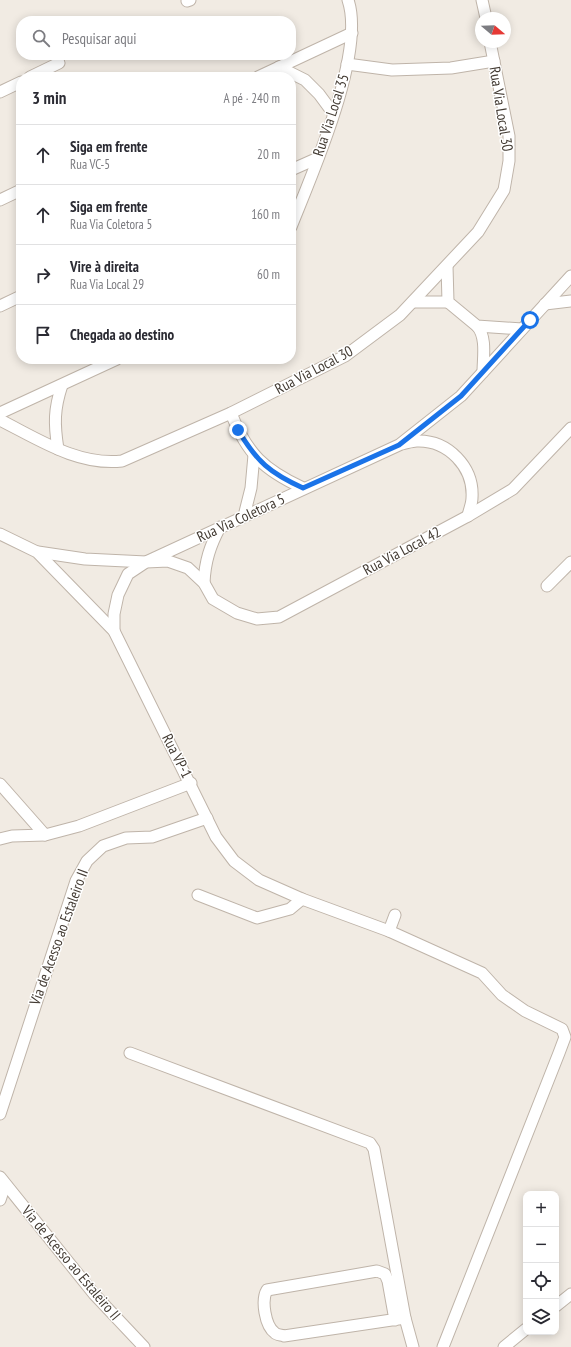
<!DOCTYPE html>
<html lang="pt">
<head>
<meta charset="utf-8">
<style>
  body { margin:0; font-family:"PT Sans Narrow",sans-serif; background:#f7f7f7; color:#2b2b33 }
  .controls { position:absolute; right:12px; bottom:12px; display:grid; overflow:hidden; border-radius:8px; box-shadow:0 2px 10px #0003 }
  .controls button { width:36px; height:36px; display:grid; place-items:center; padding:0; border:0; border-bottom:1px solid #e1e1e2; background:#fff; color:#2b2b33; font:20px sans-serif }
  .compass { position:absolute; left:475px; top:12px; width:36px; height:36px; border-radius:50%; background:#fff; box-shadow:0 2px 10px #0003; rotate:109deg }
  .stop { position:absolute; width:12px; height:12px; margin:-9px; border:3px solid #1a73e8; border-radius:50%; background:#fff }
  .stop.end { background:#1a73e8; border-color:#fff; box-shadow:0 1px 4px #0008 }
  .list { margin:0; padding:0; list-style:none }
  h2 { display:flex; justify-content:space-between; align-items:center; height:52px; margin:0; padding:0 16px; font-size:17px }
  h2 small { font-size:13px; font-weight:400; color:#7c7c81 }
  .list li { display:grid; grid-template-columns:26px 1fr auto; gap:12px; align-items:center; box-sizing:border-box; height:60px; padding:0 16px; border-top:1px solid #e1e1e2 }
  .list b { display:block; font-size:15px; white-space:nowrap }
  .list p { margin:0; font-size:13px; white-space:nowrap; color:#7c7c81 }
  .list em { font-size:13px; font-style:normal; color:#7c7c81 }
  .icon { flex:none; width:22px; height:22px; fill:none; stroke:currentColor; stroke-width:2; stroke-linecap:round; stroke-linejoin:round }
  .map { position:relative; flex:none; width:571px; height:1347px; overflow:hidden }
  .search { position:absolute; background:#fff; box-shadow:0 2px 10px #0003; left:16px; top:16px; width:280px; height:44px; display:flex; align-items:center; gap:10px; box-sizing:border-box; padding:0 14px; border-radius:16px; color:#7c7c81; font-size:15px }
  .panel { position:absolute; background:#fff; box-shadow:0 2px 10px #0003; left:16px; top:72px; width:280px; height:292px; border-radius:16px }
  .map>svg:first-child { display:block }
</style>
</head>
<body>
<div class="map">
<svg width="571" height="1347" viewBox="0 0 571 1347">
  <rect width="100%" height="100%" fill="#f1ebe3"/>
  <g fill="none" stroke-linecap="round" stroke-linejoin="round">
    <g stroke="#bfb4a9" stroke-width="13">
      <g id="minor">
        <polyline points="482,0 486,18"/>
        <polyline points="187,1 190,0"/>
        <polyline points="347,64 392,70 451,68 494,61"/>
        <polyline points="279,67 305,80 319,94 333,113"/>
        <polyline points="30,77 59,63"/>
        <polyline points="258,77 352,33"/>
        <polyline points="0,92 21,82"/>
        <polyline points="291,170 318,158"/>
        <polyline points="0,200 21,190"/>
        <path d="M 291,227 C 312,174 366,53 348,0"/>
        <polyline points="447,266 448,302 477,326 522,329"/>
        <polyline points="413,302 448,302"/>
        <polyline points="545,304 571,301"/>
        <polyline points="0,306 21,296"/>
        <path d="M 477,326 C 487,337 483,358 483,372"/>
        <polyline points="0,413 117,359"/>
        <path d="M 231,413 C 247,454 264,470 303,488"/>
        <path d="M 0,420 C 38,439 78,466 122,461 L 231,413 L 345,356 L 400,315 L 478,232 L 504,190 L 509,161 L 509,136 L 490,42"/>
        <path d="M 402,444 C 407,443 412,441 417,441 C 448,440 474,467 472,498 C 472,504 469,510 468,516"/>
        <path d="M 58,449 C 54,424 54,409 62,385"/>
        <polyline points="244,516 251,488 254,455"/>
        <polyline points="0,534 37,552 114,631 216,837 234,861 259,880 302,899 389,931 482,973 502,995 525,1011 562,1029 565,1037 559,1053 443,1347"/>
        <polyline points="38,552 85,559 146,562 399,445 461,396 571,276"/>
        <path d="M 204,583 C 205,561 210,546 220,527"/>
        <polyline points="547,586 571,562"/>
        <polyline points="114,631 114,614 118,595 128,574 146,562 168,561 188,568 204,583 213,599 237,613 257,619 279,617 468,516 513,489 571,428"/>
        <polyline points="0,784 45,835"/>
        <polyline points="0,839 12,836 45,835 79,826 191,783"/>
        <polyline points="198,895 257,918 290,909 302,899"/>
        <polyline points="389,931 395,915"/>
        <polyline points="130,1053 370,1143 374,1149 405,1318 413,1347"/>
        <polyline points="0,1114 76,881 87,861 103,846 126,838 152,837 207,818"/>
        <polyline points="0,1177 94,1294 144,1347"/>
        <polyline points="0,1200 5,1185"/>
        <polyline points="556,1306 571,1294"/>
        <path d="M 395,1320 L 388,1281 L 385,1274 L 377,1271 L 267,1290 C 261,1300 265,1326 275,1333 C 277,1335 281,1335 284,1336 L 405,1318"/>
        <polyline points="504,1347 526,1329"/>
      </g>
    </g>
    <use href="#minor" stroke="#fff" stroke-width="11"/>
  </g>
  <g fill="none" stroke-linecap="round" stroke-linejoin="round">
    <path stroke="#1a73e8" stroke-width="5" d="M 238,430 C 257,462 270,473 303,488 L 399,445 L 461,396 L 530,320"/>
  </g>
  <g text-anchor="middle" stroke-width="3" stroke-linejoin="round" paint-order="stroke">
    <g font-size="15" fill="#433b33" stroke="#fff">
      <text transform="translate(501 109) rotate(81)" y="5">Rua Via Local 30</text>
      <text transform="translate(331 115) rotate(-72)" y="5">Rua Via Local 35</text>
      <text transform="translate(314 370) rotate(-28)" y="5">Rua Via Local 30</text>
      <text transform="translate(241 518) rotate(-25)" y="5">Rua Via Coletora 5</text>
      <text transform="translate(402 551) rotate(-28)" y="5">Rua Via Local 42</text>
      <text transform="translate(177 756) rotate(63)" y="5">Rua VP-1</text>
      <text transform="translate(59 937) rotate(-70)" y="5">Via de Acesso ao Estaleiro II</text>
      <text transform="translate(71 1263) rotate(50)" y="5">Via de Acesso ao Estaleiro II</text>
    </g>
  </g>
</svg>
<div class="controls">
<button>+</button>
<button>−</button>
<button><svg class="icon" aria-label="locate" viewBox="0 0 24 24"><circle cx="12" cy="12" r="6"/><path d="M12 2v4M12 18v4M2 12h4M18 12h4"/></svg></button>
<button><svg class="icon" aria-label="layers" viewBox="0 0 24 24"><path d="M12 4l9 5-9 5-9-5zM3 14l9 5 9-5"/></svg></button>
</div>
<svg class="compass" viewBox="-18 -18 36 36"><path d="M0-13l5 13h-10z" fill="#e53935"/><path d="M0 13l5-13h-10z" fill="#7c7c81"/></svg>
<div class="stop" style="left:530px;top:320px"></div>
<div class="stop end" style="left:238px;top:430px"></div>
<div class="search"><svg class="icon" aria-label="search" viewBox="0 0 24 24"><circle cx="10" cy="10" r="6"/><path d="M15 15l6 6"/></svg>Pesquisar aqui</div>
<section class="panel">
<h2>3 min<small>A pé · 240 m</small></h2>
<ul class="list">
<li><svg class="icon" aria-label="ahead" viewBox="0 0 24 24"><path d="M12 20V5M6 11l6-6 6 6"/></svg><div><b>Siga em frente</b><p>Rua VC-5</p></div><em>20 m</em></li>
<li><svg class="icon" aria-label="ahead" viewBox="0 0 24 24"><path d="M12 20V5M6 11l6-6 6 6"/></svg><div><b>Siga em frente</b><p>Rua Via Coletora 5</p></div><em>160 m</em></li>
<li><svg class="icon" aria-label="right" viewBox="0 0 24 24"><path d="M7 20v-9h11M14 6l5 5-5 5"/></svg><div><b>Vire à direita</b><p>Rua Via Local 29</p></div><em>60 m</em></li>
<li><svg class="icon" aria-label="arrive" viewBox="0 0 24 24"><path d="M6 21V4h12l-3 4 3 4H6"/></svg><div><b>Chegada ao destino</b></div></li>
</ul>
</section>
</div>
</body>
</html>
